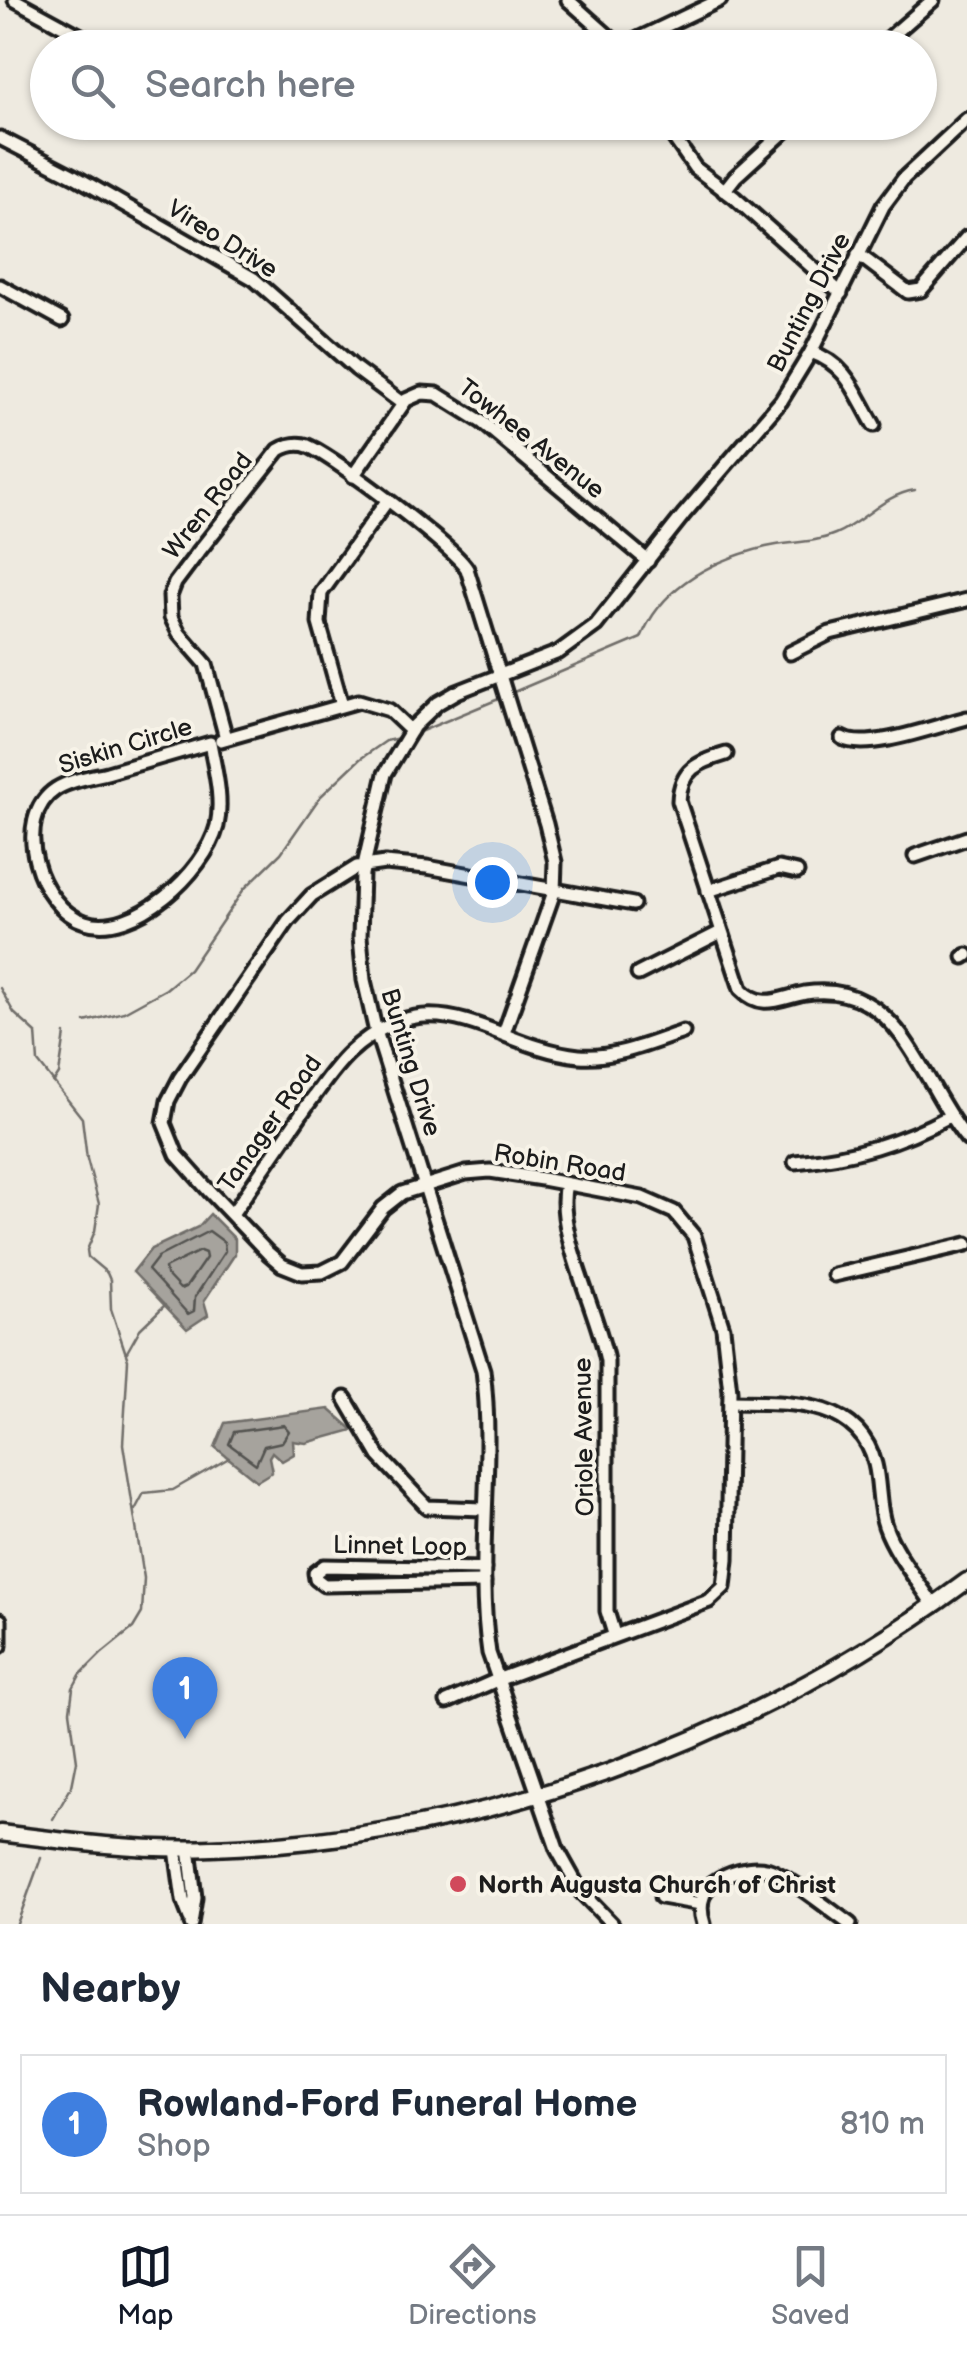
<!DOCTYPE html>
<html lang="en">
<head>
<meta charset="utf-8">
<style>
  body { margin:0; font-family:"Balsamiq Sans",sans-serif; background:#f6f6f7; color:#1f2937 }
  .you { position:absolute; left:492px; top:882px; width:35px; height:35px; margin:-25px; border:8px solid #fff; border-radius:50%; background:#1a73e8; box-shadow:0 0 0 15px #1a73e833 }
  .badge { display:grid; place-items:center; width:65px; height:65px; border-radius:50%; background:#111827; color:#fff; font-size:32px; font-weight:700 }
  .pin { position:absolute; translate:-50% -82px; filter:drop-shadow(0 2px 5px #0008) }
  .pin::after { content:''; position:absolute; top:52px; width:35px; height:30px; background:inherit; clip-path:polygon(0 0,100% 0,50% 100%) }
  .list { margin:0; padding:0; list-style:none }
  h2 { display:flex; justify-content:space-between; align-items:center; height:130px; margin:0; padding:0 40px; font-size:42px }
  h2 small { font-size:32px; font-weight:400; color:#747a83 }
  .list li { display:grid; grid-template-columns:65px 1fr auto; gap:30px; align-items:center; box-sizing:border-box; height:140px; margin:0 20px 20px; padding:0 20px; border:2px solid #e0e1e3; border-radius:0px }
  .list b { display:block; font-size:38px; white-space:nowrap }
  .list p { margin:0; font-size:32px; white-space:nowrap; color:#747a83 }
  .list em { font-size:32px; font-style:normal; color:#747a83 }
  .icon { flex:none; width:55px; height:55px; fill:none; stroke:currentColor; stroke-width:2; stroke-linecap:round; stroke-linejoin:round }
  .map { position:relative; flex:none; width:967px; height:1924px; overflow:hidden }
  .search { position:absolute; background:#fff; box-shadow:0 2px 8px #0004; left:30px; right:30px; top:30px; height:110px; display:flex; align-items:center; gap:25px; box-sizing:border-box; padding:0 35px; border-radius:55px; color:#747a83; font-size:38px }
  .sheet { height:290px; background:#fff }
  nav { display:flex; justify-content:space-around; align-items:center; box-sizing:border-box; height:140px; border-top:2px solid #e0e1e3; background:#fff; font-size:28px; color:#747a83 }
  nav a { display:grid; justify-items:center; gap:5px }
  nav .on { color:#111827 }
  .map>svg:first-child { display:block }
</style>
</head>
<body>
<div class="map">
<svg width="967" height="1924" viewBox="0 0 967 1924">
  <rect width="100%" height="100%" fill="#eeeae0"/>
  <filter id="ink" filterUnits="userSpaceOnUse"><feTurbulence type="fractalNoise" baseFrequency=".01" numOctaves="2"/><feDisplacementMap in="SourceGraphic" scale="20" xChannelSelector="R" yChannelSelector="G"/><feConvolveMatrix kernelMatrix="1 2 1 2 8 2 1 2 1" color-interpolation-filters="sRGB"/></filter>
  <g filter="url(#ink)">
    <g fill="#a6a39d" stroke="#6f6d69" stroke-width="2.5">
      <polygon points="210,1214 235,1239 235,1254 204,1301 208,1315 187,1329 133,1272 151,1249 198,1227"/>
      <polygon points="329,1409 353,1430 306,1443 293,1441 294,1454 282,1461 272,1452 269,1457 272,1472 257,1481 215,1447 225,1423"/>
    </g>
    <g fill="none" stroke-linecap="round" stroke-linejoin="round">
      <g stroke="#535250" stroke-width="2.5">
        <polygon points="209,1231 224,1242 225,1251 195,1297 194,1311 188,1314 148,1270 158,1257"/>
        <polygon points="200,1251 205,1253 206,1258 186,1287 180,1289 166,1274 165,1268"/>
        <polygon points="284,1425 289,1431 282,1442 264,1446 256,1464 229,1444 234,1432"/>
      </g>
      <g stroke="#6f6d69" stroke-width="2.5">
        <path d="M 509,694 L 641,638 C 662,585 713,560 766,547 C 789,541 813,544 835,534 C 864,522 883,495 915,490"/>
        <polyline points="417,733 501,698"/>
        <polyline points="0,988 14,1013 36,1033 38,1062 82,1118 87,1159 99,1204 95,1231 87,1250 88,1257 107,1273 110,1280 111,1309 128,1360 123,1444 144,1578 142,1613 133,1628 101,1654 80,1675 73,1688 70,1711 77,1761 72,1786 53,1819"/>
        <polyline points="85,1022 124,1012 166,989 189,970 244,889 281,853 320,797 360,759 386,741 399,738"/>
        <polyline points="53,1083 59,1074 65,1034"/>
        <polyline points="127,1352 140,1329 165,1305"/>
        <polyline points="135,1510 144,1493 173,1490 229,1458"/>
        <polyline points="17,1924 41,1858"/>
      </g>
      <g stroke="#1c1c1c" stroke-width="19">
        <g id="minor">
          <polyline points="15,0 103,48"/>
          <polyline points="568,0 622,48"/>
          <polyline points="621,47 720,0"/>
          <polyline points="878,48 933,0"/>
          <polyline points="663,122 695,168 735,198 841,293"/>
          <polyline points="0,138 74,176 254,279 356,369 403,404"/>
          <polyline points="724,191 735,177 795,122"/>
          <polyline points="858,254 908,292 921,290 967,237"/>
          <polyline points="0,286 62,320"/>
          <path d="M 811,352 C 848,365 855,393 874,425"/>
          <polyline points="353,476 406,400 422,393 437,394 482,422 648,561"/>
          <polyline points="790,653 830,633 967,600"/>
          <polyline points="342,705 319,623 321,593 387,501"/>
          <path d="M 226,738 L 206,664 L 179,633 L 171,617 L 170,596 L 175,583 L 196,555 L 279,450 C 288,445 297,442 308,446 C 333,456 455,548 467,569 L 546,824 L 555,862 L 554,892 L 504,1033"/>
          <path d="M 842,738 C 867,752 939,725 967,718"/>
          <polyline points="221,740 359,701 389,710 411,731"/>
          <path d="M 210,743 C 215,770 223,799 217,826 C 205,872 134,938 85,922 C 39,908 10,819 56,789 C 70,780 90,777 107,773 C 141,763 175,753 210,743 Z"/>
          <path d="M 726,754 C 699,762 680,769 679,801 L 741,989 C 762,1011 780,998 805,993 C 826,990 847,992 866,1003 C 911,1027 934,1100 967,1139"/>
          <polyline points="915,856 967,838"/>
          <polyline points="708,891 779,868 797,872"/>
          <polyline points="964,957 967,955"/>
          <polyline points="638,974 721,932"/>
          <path d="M 795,1162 C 852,1157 900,1143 950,1116"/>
          <path d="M 566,1184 C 554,1230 598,1311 607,1361 L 607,1611 L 614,1634"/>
          <path d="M 232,1214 C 257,1179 281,1143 306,1107 C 320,1089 332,1069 349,1053 C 437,972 492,1047 579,1056 C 614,1059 651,1043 683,1032"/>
          <polyline points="834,1275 967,1244"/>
          <polyline points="345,1398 379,1456 427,1507 483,1509"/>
          <path d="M 730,1402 C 784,1403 858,1397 875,1464 C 880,1484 878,1506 885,1526 C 895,1554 918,1581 934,1606"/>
          <polyline points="484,1569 324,1566 315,1573 316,1579 324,1585 484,1582"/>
          <polyline points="0,1620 0,1646"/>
          <polyline points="447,1702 497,1680 709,1601 724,1587 727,1560 730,1391 723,1328 694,1236 674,1212 642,1198 542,1179 490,1171 466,1173 402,1193 383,1208 342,1262 322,1272 302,1273 282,1265 268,1253 210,1192 177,1155 164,1123 168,1101 180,1078 288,921 312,895 357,867 385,863 427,867 633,904"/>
          <polyline points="189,1848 195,1898 191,1924"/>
          <polyline points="176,1849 183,1900 190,1918"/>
          <polyline points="661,1897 701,1904"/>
          <path d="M 612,1924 L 581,1892 L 557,1849 L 489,1653 C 475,1559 495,1464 483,1370 L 375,1028 L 364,980 L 360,937 L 362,874 L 385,774 L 414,726 L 438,703 L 457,692 L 559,652 L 596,625 L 684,514 L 781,401 L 811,352 L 883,206 L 904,178 L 967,119"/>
          <path d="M 704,1924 C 699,1909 700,1892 714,1882 C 726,1873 750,1865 766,1869 C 785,1873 831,1911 850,1924"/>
        </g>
      </g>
      <g stroke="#1c1c1c" stroke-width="21">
        <path id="major" d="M 0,1833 C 70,1842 142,1851 212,1848 C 484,1839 749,1742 967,1581"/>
      </g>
      <use href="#minor" stroke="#f7f3e8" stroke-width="11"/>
      <use href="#major" stroke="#f7f3e8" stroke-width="14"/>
    </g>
  </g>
  <circle fill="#d1495b" stroke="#f7f3e8" stroke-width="4" cx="458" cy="1884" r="10"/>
  <g text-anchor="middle" stroke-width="8" stroke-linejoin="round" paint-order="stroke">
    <g font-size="25" fill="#1c1c1c" stroke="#f7f3e8">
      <text transform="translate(223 238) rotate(32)" y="9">Vireo Drive</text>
      <text transform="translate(808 302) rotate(-63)" y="9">Bunting Drive</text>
      <text transform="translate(532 438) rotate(38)" y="9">Towhee Avenue</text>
      <text transform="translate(207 505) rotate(-52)" y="9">Wren Road</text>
      <text transform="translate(125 745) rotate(-17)" y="9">Siskin Circle</text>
      <text transform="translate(412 1062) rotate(73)" y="9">Bunting Drive</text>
      <text transform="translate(269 1123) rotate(-55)" y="9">Tanager Road</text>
      <text transform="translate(560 1162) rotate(9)" y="9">Robin Road</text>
      <text transform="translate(583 1437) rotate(-91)" y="9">Oriole Avenue</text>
      <text transform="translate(400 1545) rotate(1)" y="9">Linnet Loop</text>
    </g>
    <g font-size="25" font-weight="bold" fill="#1c1c1c" stroke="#f7f3e8" text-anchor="start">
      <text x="478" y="1893">North Augusta Church of Christ</text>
    </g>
  </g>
</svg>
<div class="you"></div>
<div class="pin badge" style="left:185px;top:1739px;background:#3f7fe0">1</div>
<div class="search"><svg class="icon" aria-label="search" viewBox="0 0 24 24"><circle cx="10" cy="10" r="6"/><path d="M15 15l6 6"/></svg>Search here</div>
</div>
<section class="sheet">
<h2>Nearby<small></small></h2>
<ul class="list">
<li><span class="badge" style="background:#3f7fe0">1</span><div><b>Rowland-Ford Funeral Home</b><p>Shop</p></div><em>810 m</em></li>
</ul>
</section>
<nav>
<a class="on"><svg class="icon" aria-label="map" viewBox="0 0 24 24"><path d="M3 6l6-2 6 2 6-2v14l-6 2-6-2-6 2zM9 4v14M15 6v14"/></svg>Map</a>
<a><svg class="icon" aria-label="directions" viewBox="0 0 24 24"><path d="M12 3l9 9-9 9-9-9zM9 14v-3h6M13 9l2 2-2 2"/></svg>Directions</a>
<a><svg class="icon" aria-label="saved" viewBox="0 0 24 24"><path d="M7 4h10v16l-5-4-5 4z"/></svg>Saved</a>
</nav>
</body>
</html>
